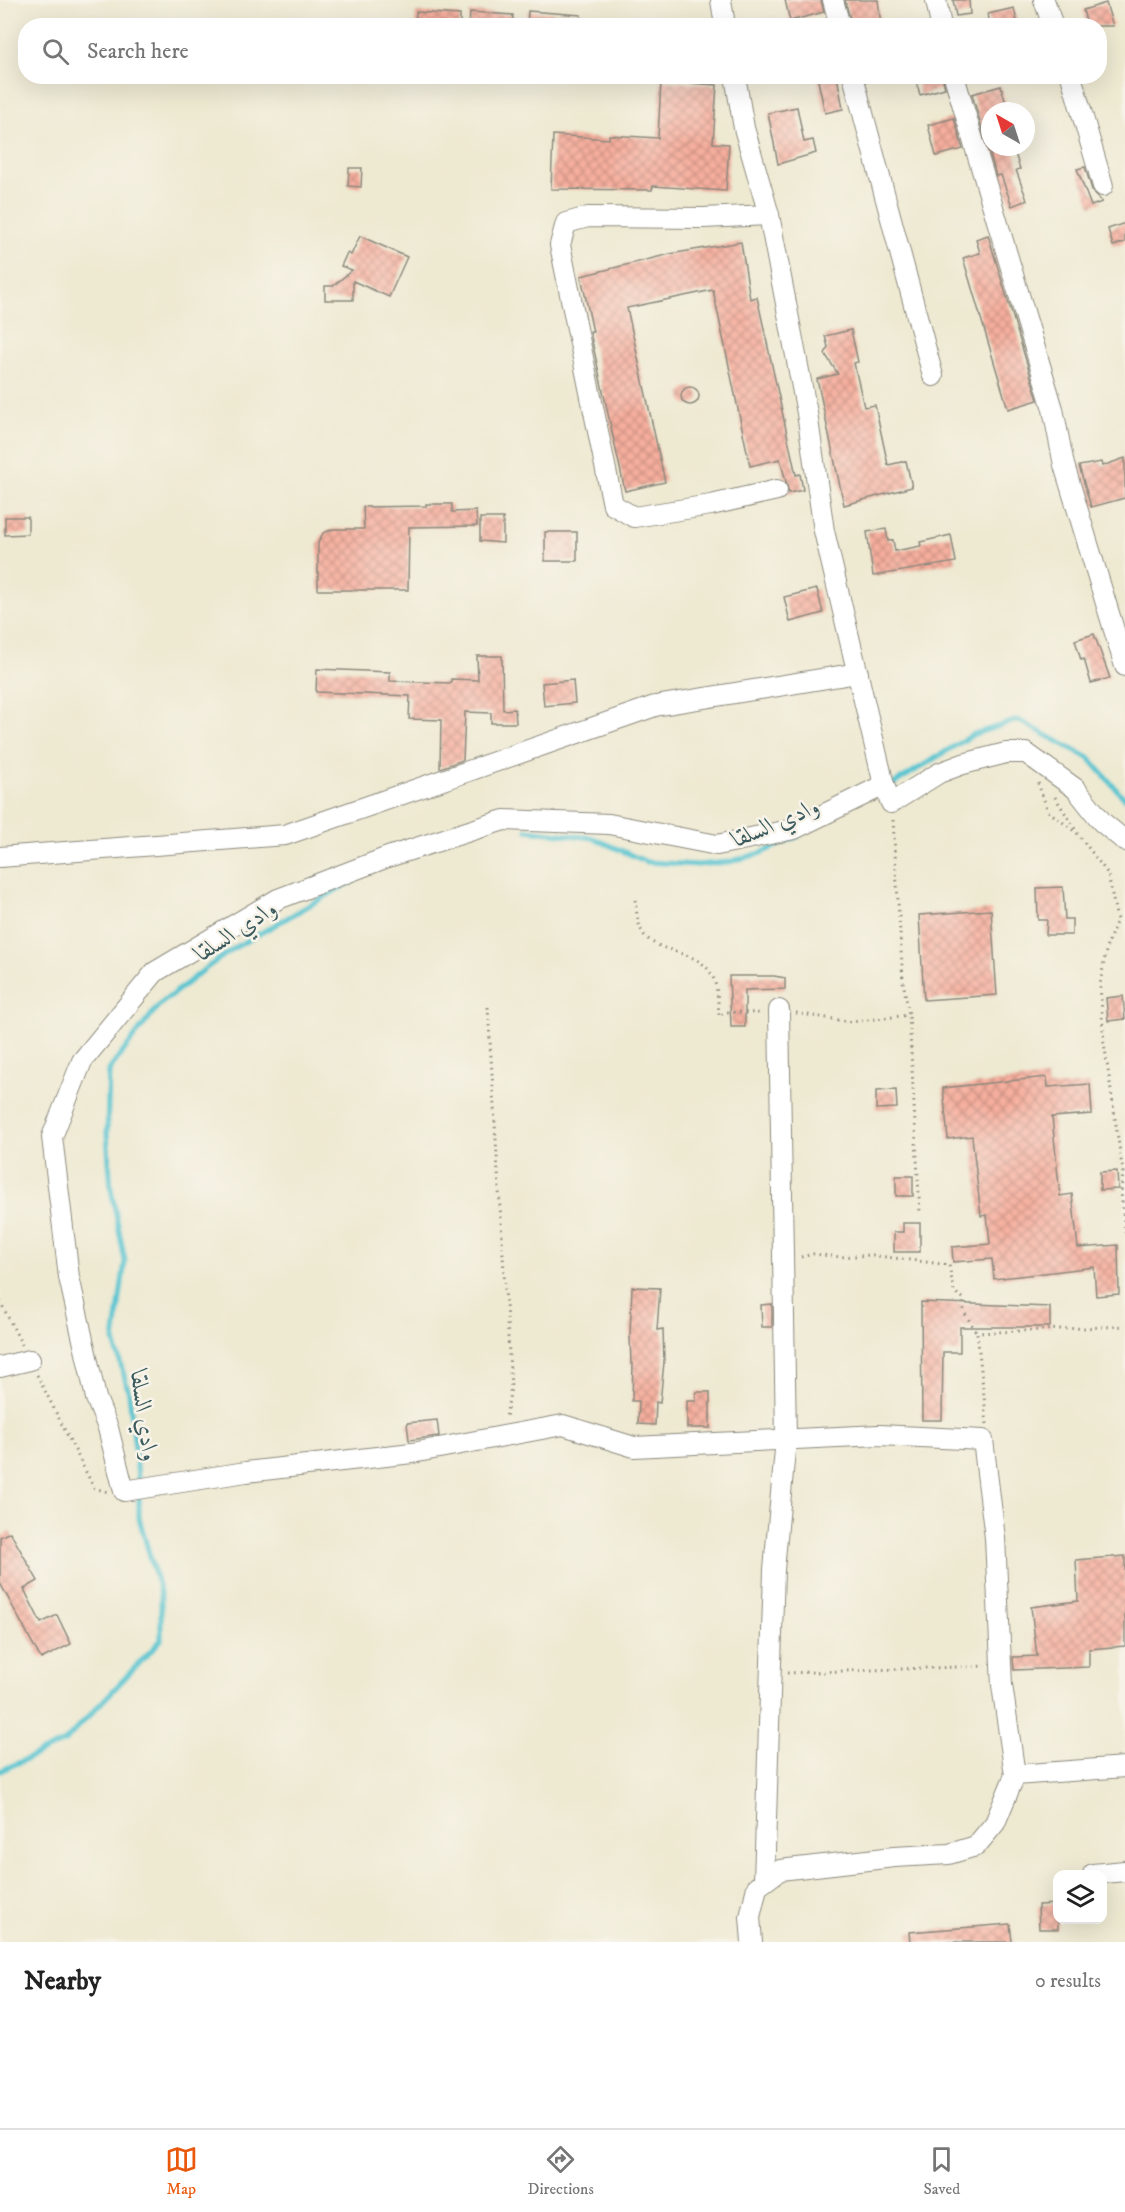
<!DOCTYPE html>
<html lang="en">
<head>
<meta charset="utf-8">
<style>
  body { margin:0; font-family:"IM FELL DW Pica",Amiri,serif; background:#f6f6f6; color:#222 }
  .controls { position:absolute; right:18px; bottom:18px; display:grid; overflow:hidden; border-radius:12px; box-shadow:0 6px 24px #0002 }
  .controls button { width:54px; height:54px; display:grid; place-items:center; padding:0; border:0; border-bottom:2px solid #e0e0e0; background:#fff; color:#222; font:30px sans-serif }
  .compass { position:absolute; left:981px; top:102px; width:54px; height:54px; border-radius:50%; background:#fff; box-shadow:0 6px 24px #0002; rotate:321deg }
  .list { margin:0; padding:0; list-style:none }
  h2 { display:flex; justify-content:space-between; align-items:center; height:78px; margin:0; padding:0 24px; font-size:26px }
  h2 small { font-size:20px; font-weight:400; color:#767676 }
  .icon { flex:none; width:33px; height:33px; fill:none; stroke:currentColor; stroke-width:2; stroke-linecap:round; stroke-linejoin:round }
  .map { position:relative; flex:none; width:1125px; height:1942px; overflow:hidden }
  .search { position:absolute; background:#fff; box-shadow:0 6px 24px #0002; left:18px; right:18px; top:18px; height:66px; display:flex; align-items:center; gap:15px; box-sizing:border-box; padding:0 21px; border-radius:24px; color:#767676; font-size:22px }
  .sheet { height:186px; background:#fff }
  nav { display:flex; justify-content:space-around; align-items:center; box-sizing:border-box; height:84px; border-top:2px solid #e0e0e0; background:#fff; font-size:16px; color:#767676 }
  nav a { display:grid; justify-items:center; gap:3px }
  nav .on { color:#ea580c }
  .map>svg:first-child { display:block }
</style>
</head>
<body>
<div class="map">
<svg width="1125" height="1942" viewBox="0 0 1125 1942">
  <defs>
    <pattern id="building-cross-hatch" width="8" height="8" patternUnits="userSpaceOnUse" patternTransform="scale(1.5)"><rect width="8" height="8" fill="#f7af9e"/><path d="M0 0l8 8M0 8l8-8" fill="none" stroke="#c88f81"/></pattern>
  </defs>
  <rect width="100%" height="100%" fill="#f7f3e8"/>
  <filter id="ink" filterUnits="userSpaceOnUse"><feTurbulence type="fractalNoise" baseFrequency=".0167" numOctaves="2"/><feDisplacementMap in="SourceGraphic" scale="12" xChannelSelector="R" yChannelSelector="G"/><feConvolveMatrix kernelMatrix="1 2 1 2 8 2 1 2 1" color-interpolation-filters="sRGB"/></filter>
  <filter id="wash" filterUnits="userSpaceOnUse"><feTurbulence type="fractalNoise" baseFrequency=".008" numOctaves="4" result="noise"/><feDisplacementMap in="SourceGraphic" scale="24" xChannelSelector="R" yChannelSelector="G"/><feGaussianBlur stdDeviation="1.35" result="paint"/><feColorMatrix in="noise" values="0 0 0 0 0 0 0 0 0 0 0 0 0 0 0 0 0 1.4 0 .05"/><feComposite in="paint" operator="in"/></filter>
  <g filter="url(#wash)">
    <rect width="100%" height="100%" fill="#eee9d1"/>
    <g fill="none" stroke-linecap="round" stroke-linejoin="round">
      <g stroke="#59c5d1" stroke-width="5">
        <polyline points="890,786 974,734 1018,720 1089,758 1125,799"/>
        <polyline points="527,830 593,838 647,862 698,865 729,862 761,853 798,836"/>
        <polyline points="0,1771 64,1742 161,1640 161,1595 139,1518 139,1486 129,1393 114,1341 125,1261 111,1189 107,1133 109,1070 159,1005 205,969 236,947 361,876"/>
      </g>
    </g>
    <g id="blocks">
      <g fill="url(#building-cross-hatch)">
        <polygon points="785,0 821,0 824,12 790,21"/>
        <polygon points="845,0 878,0 881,26 852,26"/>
        <polygon points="953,0 969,0 970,14 956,16"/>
        <polygon points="1106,3 1113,26 1087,26 1083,10"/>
        <polygon points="1014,8 1018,26 990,26 988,14"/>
        <polygon points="528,11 581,15 581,26 527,26"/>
        <polygon points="416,12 460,15 460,26 415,26"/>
        <polygon points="470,12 513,15 512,26 469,26"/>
        <polygon points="817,76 837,76 843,109 825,113"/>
        <polygon points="915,76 942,76 945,88 920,95"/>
        <polygon points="661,81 717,85 713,143 729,144 726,191 653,186 652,190 551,189 553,135 609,139 609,135 658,138"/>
        <polygon points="1001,86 1008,111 990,111 990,141 986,142 972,94"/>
        <polygon points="797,107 804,142 813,140 816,153 778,164 768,113"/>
        <polygon points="954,118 963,149 936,156 928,125"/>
        <polygon points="988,147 1013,147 1020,169 1016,170 1027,200 1012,206 1001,175 996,176"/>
        <polygon points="1085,167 1092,190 1102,202 1091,206 1077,169"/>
        <polygon points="349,168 362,168 361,187 348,186"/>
        <polygon points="1125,223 1125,242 1113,246 1108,229"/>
        <polygon points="988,235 1038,400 1008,409 963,258 980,253 976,239"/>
        <polygon points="360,236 407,257 389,297 353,281 353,300 325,300 325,286 333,286 352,270 341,266 347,253 351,255"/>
        <polygon points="741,242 750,299 757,297 796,475 800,474 803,490 789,493 780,459 750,466 713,290 627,308 665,482 625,491 590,332 593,332 581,276 670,254"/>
        <polygon points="851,330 858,362 854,363 864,407 875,405 888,465 906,461 912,487 844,505 817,379 838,374 825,354 828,347 825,336"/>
        <circle cx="690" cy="396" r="9"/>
        <polygon points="1125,458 1125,498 1091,507 1079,466 1101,462 1102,466"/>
        <polygon points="426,504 452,504 452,512 476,511 477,526 409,527 408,590 318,590 318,543 323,533 333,529 364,529 363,507 426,506"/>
        <polygon points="5,517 28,517 28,534 5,535"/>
        <polygon points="480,518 503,518 503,543 480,541"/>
        <polygon points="886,529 888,541 893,540 895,551 921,546 920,542 951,535 956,562 873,576 867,532"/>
        <rect x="545" y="532" width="32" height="29"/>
        <polygon points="817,589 823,613 790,622 784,597"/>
        <polygon points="1094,634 1110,678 1091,683 1084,659 1081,660 1075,640"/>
        <polygon points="477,656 502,656 503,710 515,709 516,723 491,723 491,713 465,712 463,760 440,768 441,720 409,719 410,696 316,692 317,669 390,672 390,681 451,683 451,679 478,680"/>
        <polygon points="573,680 575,703 544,706 542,683"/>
        <polygon points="1063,887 1065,919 1072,919 1072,935 1046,935 1047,920 1038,920 1037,888"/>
        <polygon points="991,910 997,995 924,1000 919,915"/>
        <polygon points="729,976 774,976 785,978 785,989 745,990 745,1027 731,1027"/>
        <polygon points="1123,996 1125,1019 1108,1021 1106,998"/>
        <polygon points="1047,1077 1048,1087 1090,1084 1092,1114 1052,1117 1060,1196 1072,1194 1078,1248 1118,1245 1119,1294 1096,1296 1094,1267 994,1279 992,1259 953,1262 952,1247 990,1244 987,1215 981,1216 972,1136 948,1139 943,1088"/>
        <polygon points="896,1090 897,1108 876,1109 876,1091"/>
        <polygon points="1117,1171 1118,1189 1100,1190 1100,1172"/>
        <rect x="896" y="1176" width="17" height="20"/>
        <polygon points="903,1223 920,1223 920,1252 894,1252 894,1232 903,1232"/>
        <polygon points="632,1287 660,1288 657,1330 663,1329 664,1362 660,1403 656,1402 655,1425 638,1424 639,1401 632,1401 633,1364 631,1364 630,1335"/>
        <polygon points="921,1302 1050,1307 1050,1327 960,1327 960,1352 943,1352 942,1420 922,1420"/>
        <polygon points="772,1304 772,1327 762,1327 761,1305"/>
        <polygon points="696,1392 710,1392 710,1428 687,1428 687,1401 696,1401"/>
        <polygon points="437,1420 439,1436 409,1440 407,1423"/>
        <polygon points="10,1532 38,1581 24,1589 41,1623 57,1615 71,1644 41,1659 0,1583 0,1537"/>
        <polygon points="1125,1556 1125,1646 1089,1649 1089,1667 1014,1670 1013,1657 1037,1656 1031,1607 1078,1601 1076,1560"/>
        <polygon points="1058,1904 1058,1929 1039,1929 1038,1905"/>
        <polygon points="1010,1924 1012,1942 910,1942 909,1932"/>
      </g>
    </g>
  </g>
  <g filter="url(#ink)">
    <use href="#blocks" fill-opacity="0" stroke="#8c8a7e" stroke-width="1.5"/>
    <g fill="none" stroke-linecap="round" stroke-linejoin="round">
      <g stroke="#8c8a7e" stroke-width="22">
        <g id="minor">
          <polyline points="721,0 725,26"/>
          <polyline points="833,0 840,26"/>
          <polyline points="936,0 941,26"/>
          <polyline points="1044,0 1053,26"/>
          <polyline points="735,76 744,128 769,215 807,413 824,531 884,785 891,803 939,773 963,764 1006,753 1026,753 1076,789 1102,822 1125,841"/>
          <polyline points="853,76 933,376"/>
          <polyline points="954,76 1053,409 1064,465 1125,666"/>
          <polyline points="1071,76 1103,186"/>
          <polyline points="769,215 703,218 588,217 566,223 560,245 613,505 634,517 711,505 777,490"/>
          <polyline points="0,857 285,835 655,706 858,673"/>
          <polyline points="0,1367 30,1360"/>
          <polyline points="1015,1775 1125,1767"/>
          <polyline points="1093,1874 1125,1871"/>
          <polyline points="764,1881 774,1570 786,1439 779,1010"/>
          <polyline points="752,1942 750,1917 757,1887 780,1870 894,1857 949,1854 976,1846 995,1823 1015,1775 1002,1685 995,1538 983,1440 879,1435 634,1447 563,1425 412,1453 246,1472 124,1491 108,1428 96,1398 69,1277 52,1137 82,1061 155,972 278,899 388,857 504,820 609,824 717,845 794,829 884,785"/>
        </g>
      </g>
      <g stroke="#8c8a7e" stroke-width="3" stroke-dasharray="1.5 4.5" stroke-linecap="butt">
        <polyline points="1038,783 1048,811 1078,834 1108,874 1117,920 1107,945 1100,985 1104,1042 1123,1173 1121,1192 1125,1232"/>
        <polyline points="1055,797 1077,832"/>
        <polyline points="893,820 903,981 909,1015 920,1213"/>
        <path d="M 635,900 C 637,912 637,930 648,939 C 666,954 699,951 712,975 C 718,987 718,1003 719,1016 L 726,1012 L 761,1013"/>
        <polyline points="488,1007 511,1387 506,1417"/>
        <polyline points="796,1013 851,1022 909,1015"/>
        <polyline points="801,1257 813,1254 840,1257 870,1255 949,1265 954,1292 963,1298 964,1312 977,1333"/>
        <polyline points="0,1301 22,1345"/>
        <polyline points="37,1375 94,1488 108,1492"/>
        <polyline points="987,1424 977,1333 1125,1326"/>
        <polyline points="787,1673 985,1666"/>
      </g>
      <use href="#minor" stroke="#fff" stroke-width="20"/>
    </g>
  </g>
  <g text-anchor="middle" stroke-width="5" stroke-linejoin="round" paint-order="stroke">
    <g font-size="24" font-style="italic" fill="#39595d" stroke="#f7f3e8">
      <text transform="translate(776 822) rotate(-23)" y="8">وادي السلقا</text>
      <text transform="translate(236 930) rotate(-33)" y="8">وادي السلقا</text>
      <text transform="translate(145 1416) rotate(82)" y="8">وادي السلقا</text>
    </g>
  </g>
</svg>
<div class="controls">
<button><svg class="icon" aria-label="layers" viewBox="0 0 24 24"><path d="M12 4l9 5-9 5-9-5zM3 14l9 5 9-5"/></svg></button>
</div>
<svg class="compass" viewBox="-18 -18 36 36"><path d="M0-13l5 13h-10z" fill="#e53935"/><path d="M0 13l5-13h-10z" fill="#767676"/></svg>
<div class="search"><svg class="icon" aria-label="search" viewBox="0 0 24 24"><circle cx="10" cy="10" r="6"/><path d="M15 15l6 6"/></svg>Search here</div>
</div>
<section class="sheet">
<h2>Nearby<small>0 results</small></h2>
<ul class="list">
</ul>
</section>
<nav>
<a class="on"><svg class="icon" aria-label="map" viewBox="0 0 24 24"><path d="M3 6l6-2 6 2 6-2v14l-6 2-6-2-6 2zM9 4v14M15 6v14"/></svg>Map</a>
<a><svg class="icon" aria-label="directions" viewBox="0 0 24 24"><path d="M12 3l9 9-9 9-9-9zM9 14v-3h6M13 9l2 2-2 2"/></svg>Directions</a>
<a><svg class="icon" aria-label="saved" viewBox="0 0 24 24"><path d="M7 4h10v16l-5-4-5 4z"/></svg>Saved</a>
</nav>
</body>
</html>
